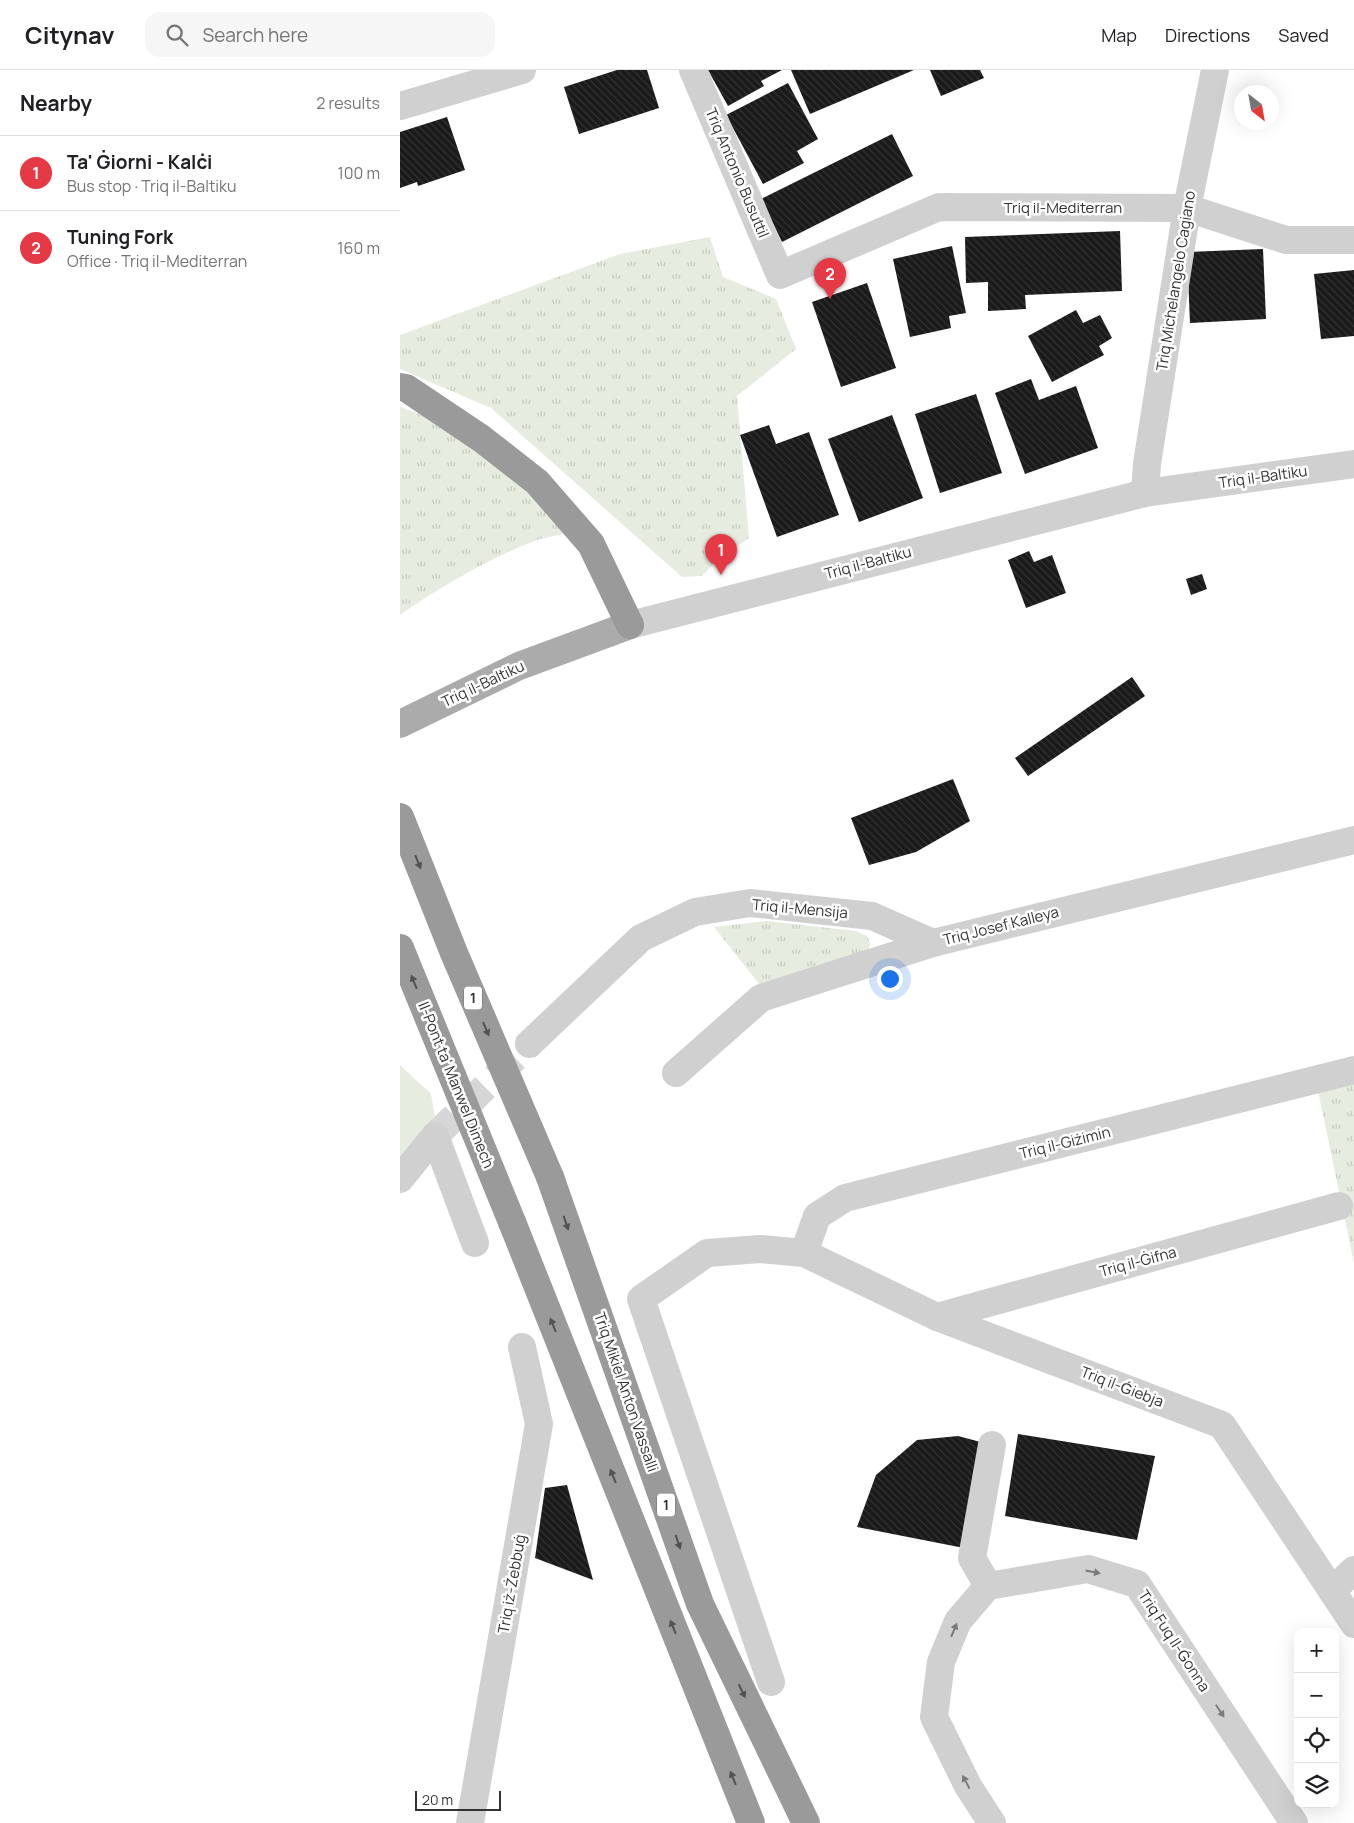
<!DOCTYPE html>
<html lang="en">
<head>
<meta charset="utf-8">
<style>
  body { margin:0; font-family:Manrope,sans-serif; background:#f6f6f6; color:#202124 }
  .controls { position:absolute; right:15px; bottom:15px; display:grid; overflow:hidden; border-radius:10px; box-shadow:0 5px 20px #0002 }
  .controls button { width:45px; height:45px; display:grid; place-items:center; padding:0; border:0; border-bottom:1px solid #e0e0e0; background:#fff; color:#202124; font:25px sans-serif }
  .compass { position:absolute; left:834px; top:15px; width:45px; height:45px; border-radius:50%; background:#fff; box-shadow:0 5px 20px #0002; rotate:149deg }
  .scale { position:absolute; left:15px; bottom:12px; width:86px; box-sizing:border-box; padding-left:5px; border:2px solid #333; border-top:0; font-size:14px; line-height:18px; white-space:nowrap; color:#333; -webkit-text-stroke:4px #fff; paint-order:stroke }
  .you { position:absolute; left:489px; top:908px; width:18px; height:18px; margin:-12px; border:4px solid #fff; border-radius:50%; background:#1a73e8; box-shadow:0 0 0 8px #1a73e833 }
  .badge { display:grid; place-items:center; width:32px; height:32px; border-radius:50%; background:#e63946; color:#fff; font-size:16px; font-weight:700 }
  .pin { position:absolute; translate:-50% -41px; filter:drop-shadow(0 1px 2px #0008) }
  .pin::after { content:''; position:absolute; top:26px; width:18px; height:15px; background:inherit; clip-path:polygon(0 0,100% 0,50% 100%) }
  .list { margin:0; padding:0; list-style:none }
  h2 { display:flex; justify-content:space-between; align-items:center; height:65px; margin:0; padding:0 20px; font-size:21px }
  h2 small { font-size:16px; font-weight:400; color:#757577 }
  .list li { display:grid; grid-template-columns:32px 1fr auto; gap:15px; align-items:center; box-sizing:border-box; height:75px; padding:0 20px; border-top:1px solid #e0e0e0 }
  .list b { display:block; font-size:19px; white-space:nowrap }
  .list p { margin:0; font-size:16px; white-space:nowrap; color:#757577 }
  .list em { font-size:16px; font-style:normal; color:#757577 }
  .icon { flex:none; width:28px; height:28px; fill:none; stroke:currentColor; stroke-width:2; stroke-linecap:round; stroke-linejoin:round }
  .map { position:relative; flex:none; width:954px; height:1753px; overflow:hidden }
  header { display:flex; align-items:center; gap:30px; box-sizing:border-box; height:70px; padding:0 25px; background:#fff; border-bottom:1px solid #e0e0e0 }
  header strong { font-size:24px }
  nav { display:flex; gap:28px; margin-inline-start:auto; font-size:18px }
  .search { width:350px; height:45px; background:#f6f6f6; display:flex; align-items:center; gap:12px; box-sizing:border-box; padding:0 18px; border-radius:15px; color:#757577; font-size:19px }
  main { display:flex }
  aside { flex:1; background:#fff }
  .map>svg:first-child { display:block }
</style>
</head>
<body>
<header>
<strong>Citynav</strong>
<div class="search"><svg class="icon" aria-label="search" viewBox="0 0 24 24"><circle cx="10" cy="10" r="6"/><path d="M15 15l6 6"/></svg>Search here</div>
<nav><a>Map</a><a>Directions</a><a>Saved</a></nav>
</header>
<main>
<aside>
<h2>Nearby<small>2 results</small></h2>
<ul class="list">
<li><span class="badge">1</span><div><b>Ta' Ġiorni - Kalċi</b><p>Bus stop · Triq il-Baltiku</p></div><em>100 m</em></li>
<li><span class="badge">2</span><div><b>Tuning Fork</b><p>Office · Triq il-Mediterran</p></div><em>160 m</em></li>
</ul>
</aside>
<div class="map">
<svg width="954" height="1753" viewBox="0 0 954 1753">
  <defs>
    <pattern id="grass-tufts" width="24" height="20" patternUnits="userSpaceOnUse" patternTransform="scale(1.25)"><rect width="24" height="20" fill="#e6ecdf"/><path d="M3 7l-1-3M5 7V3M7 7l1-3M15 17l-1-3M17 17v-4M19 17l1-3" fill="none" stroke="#c6cbc0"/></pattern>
    <pattern id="building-back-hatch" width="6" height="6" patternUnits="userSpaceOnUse" patternTransform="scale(1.25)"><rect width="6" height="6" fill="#1a1a1a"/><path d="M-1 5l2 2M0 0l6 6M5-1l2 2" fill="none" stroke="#333"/></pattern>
  </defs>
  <rect width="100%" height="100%" fill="#fff"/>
  <g fill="url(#grass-tufts)">
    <polygon points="310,167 323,207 376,229 396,279 337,326 349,468 317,490 302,506 282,507 91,338 0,299 0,265 220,184"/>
    <path d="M 0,337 L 40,351 L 81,378 L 172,461 C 160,466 147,466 135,471 C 87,489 42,516 0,545 Z"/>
    <polygon points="367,851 456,861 467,866 470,874 468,882 364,920 314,857"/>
    <polygon points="954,1012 954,1193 918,1021"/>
  </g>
  <polygon fill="#e6ecdf" points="0,995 31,1024 35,1046 0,1091"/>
  <g fill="url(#building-back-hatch)">
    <polygon points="217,0 247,0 259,38 179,64 164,17"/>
    <polygon points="308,0 382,0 361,11 364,16 328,36"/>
    <polygon points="391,0 514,0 410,44"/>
    <polygon points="530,0 580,0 584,8 541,26"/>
    <polygon points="388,13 418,69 397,81 404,93 363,114 326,45"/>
    <polygon points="47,47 65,100 18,116 17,112 0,118 0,62"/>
    <polygon points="492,64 513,106 382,172 361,129"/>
    <polygon points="720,161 722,221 625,225 626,239 588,241 588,212 566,213 565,167"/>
    <polygon points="552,176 566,243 549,246 551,258 510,267 493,189"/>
    <polygon points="863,179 866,249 790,253 787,182"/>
    <polygon points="954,200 954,266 921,269 914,204"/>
    <polygon points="467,213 496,298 441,317 412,232"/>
    <polygon points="676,240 683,253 700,245 712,268 699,276 704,285 652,312 628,266"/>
    <polygon points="631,309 639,330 676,316 698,378 625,404 595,323"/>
    <polygon points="576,324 602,403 540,423 515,344"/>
    <polygon points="492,345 523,428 459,452 428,369"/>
    <polygon points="369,355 376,374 409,362 439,445 377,467 340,365"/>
    <polygon points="629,481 634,492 652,485 666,523 626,538 608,490"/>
    <polygon points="802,504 807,519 791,525 786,509"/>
    <polygon points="732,607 745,626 628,706 615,688"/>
    <polygon points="553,709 570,751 516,782 469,795 451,748"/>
    <polygon points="618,1364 755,1386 737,1470 605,1446"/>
    <polygon points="558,1366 592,1375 564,1478 457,1457 476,1405 517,1370"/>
    <polygon points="167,1415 193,1510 135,1488 145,1418"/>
  </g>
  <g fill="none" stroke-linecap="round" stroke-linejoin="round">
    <polyline stroke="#d6d6d6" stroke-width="28" stroke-dasharray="28 14" stroke-linecap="butt" points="35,1066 129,974"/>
    <g stroke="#d0d0d0" stroke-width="28">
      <polyline points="293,0 380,205 539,137 787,138 886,170 954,170"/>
      <polyline points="0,36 122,0"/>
      <polyline points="745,423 747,394 787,138 815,0"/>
      <polyline points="230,555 745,423 954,394"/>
      <polyline points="129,974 241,868 295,842 350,833 472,846 533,873"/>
      <polyline points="276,1003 361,928 533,873 954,770"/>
      <polyline points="35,1066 75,1173"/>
      <polyline points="0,1109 35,1066"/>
      <polyline points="404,1183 417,1146 445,1128 954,1000"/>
      <polyline points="537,1247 939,1136"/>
      <polyline points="588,1516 572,1488 592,1375"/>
      <polyline points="932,1521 954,1500"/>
      <polyline points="371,1612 241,1229 307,1183 360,1179 404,1183 537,1247 822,1355 954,1554"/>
      <polyline points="70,1753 139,1354 122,1277"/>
      <polyline points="592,1753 568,1716 534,1647 541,1592 558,1551 588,1516 688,1499 737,1514 894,1753"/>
    </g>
    <polyline stroke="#ababab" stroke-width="28" points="0,654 119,596 230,555"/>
    <g stroke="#9a9a9a" stroke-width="28">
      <polyline points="0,317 6,318 82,369 137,412 191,474 230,555"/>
      <polyline points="150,1107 300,1534 406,1753"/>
      <polyline points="112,1152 351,1753"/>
    </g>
    <g stroke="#9a9a9a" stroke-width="28">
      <polyline points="0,747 54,883 150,1107"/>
      <polyline points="0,878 112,1152"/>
    </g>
  </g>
  <defs><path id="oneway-solid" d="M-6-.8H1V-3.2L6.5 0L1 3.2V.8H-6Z" transform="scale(1.25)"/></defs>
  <g fill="#525252">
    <use href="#oneway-solid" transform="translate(18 792) rotate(68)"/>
    <use href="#oneway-solid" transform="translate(14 912) rotate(-112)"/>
    <use href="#oneway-solid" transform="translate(86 959) rotate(67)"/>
    <use href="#oneway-solid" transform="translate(166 1153) rotate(71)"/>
    <use href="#oneway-solid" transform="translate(153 1255) rotate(-112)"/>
    <use href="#oneway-solid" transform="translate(213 1406) rotate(-112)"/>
    <use href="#oneway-solid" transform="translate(278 1472) rotate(71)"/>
    <use href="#oneway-solid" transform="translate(273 1557) rotate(-112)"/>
    <use href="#oneway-solid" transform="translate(342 1621) rotate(64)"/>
    <use href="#oneway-solid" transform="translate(333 1708) rotate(-112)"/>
  </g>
  <g fill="#7a7a7a">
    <use href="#oneway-solid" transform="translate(693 1502) rotate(11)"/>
    <use href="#oneway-solid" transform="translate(554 1560) rotate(-68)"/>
    <use href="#oneway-solid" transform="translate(820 1641) rotate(57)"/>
    <use href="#oneway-solid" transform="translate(566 1712) rotate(-118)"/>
  </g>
  <g text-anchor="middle" stroke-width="5" stroke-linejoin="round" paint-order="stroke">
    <g fill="#fff" stroke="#707070" stroke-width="1">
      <rect x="64" y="916.5" width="18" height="23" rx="4"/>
      <rect x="257" y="1423.5" width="18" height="23" rx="4"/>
    </g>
    <g font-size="14" font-weight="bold" fill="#333">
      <text x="73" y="933">1</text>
      <text x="266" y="1440">1</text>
    </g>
    <g font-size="15" fill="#333" stroke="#fff">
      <text transform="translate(337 103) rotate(67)" y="5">Triq Antonio Busuttil</text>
      <text x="663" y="143">Triq il-Mediterran</text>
      <text transform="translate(776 211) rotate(-81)" y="5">Triq Michelangelo Cagiano</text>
      <text transform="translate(863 407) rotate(-8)" y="5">Triq il-Baltiku</text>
      <text transform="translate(468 493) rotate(-15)" y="5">Triq il-Baltiku</text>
      <text transform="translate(83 614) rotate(-25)" y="5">Triq il-Baltiku</text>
      <text transform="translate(400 839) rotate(5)" y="5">Triq il-Mensija</text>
      <text transform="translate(601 856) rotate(-14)" y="5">Triq Josef Kalleya</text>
      <text transform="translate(56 1015) rotate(68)" y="5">Il-Pont ta' Manwel Dimech</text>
      <text transform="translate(665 1073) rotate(-14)" y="5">Triq il-Giżimin</text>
      <text transform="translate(738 1192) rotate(-15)" y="5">Triq il-Ġifna</text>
      <text transform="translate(722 1317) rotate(21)" y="5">Triq il-Ǵiebja</text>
      <text transform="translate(226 1322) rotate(71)" y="5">Triq Mikiel Anton Vassalli</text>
      <text transform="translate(112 1514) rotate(-80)" y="5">Triq iż-Żebbuġ</text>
      <text transform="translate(774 1571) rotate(57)" y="5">Triq Fuq Il-Ǵonna</text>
    </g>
  </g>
</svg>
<div class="controls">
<button>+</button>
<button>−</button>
<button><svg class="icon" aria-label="locate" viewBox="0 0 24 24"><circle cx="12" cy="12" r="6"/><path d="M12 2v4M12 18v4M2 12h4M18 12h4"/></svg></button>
<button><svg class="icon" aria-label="layers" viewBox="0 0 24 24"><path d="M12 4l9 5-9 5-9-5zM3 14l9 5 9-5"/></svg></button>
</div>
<svg class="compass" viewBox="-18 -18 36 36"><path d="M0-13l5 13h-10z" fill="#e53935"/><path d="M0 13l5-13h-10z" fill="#757577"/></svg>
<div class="scale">20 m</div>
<div class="you"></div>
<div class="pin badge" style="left:321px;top:505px">1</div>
<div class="pin badge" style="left:430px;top:229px">2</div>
</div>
</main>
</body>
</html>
